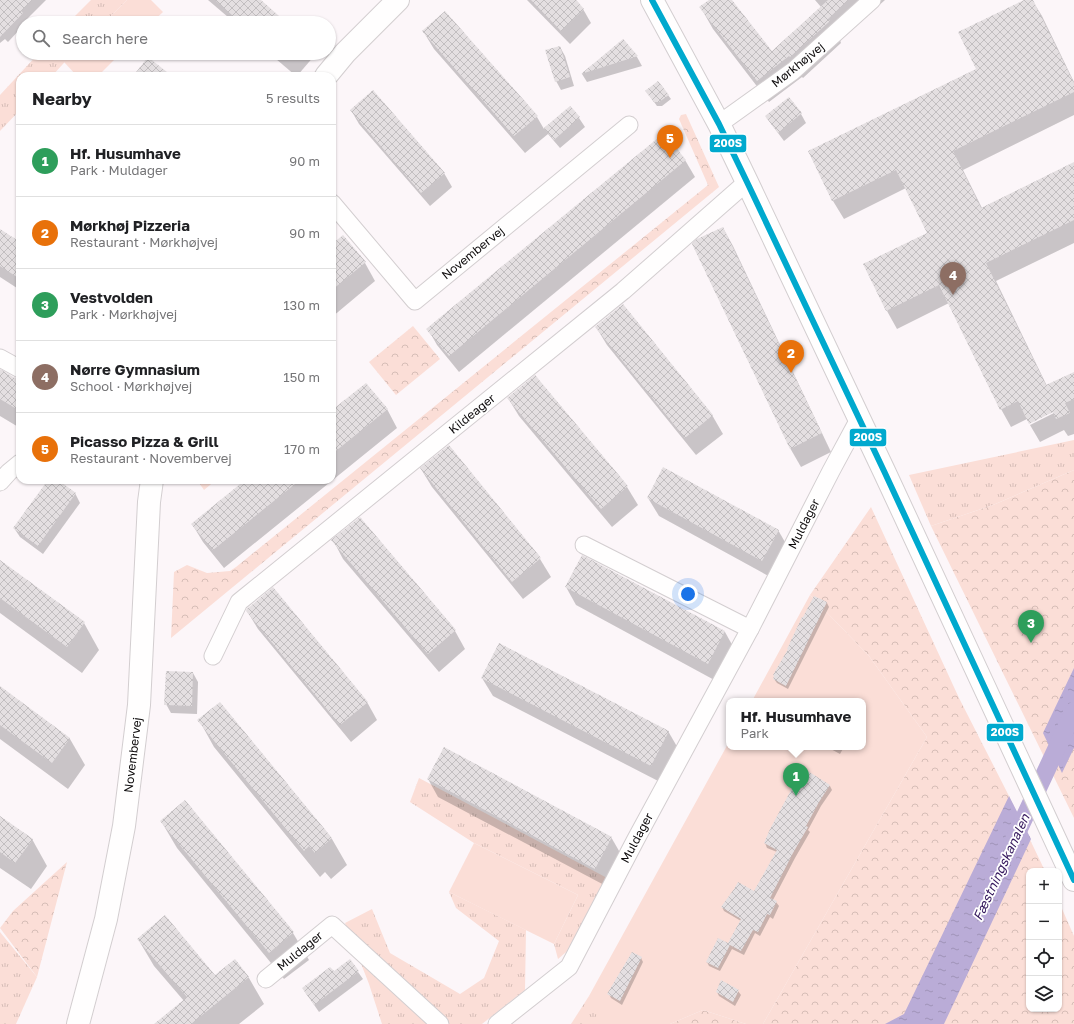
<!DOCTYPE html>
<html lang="en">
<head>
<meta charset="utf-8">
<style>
  body { margin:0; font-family:"Golos Text",sans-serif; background:#f2f2f2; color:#202124 }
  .controls { position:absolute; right:12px; bottom:12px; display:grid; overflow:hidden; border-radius:8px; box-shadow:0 1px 3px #0004 }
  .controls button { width:36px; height:36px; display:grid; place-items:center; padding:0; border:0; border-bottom:1px solid #e0e0e0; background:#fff; color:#202124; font:20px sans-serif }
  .you { position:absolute; left:688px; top:594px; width:14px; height:14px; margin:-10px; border:3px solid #fff; border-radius:50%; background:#1a73e8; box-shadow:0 0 0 6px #1a73e833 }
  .badge { display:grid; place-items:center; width:26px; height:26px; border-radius:50%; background:#615d5f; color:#fff; font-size:13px; font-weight:700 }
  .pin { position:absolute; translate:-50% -33px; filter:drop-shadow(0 1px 2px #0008) }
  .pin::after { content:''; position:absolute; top:21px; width:14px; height:12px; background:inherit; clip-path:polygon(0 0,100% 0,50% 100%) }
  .popup { position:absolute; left:726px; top:698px; width:140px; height:52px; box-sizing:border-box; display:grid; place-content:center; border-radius:8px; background:#fff; filter:drop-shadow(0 1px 3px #0005); font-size:13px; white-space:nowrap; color:#757577 }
  .popup b { font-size:15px; color:#202124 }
  .popup::after { content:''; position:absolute; left:50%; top:100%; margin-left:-8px; border:8px solid transparent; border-top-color:#fff }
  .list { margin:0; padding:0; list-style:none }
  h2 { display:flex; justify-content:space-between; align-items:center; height:52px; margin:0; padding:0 16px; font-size:17px }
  h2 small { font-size:13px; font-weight:400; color:#757577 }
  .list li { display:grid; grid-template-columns:26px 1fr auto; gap:12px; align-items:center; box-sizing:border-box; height:72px; padding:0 16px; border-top:1px solid #e0e0e0 }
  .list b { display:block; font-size:15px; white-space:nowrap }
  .list p { margin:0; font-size:13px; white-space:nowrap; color:#757577 }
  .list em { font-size:13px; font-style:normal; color:#757577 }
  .icon { flex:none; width:22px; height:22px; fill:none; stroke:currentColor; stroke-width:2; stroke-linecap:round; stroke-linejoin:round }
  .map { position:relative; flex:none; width:1074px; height:1024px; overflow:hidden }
  .search { position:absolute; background:#fff; box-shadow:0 1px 3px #0004; left:16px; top:16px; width:320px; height:44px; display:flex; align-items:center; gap:10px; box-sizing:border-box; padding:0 14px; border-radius:22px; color:#757577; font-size:15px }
  .panel { position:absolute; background:#fff; box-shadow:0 1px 3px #0004; left:16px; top:72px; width:320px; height:412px; border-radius:12px }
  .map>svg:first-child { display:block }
</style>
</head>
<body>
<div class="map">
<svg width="1074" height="1024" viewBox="0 0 1074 1024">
  <defs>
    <pattern id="grass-tufts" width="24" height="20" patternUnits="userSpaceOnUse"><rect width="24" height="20" fill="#fbded7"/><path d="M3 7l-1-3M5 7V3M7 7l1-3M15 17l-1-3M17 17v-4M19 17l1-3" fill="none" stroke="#d6bdb7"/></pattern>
    <pattern id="forest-crowns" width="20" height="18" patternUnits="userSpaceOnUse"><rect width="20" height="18" fill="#fbded7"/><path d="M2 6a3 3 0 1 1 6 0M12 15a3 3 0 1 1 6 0" fill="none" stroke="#d6bdb7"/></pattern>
    <pattern id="water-ripples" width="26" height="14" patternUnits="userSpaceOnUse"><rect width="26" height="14" fill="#baacd7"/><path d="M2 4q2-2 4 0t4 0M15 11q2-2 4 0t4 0" fill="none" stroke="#9f93b7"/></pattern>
    <pattern id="building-cross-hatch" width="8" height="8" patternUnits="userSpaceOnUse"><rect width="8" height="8" fill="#e4dfe1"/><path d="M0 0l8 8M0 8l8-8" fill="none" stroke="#c2bec0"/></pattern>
  </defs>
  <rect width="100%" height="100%" fill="#fcf6f9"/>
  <g fill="url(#grass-tufts)">
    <polygon points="91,0 127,0 104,23 68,23"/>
    <polygon points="39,53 73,53 52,76 20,76 20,110 0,131 0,95"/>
    <polygon points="1074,440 1074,470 993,505 931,526 909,475"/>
    <polygon points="197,480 216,480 204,490"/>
    <polygon points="419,778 609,879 572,947 558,959 554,944 578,895 474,843 410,802"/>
    <polygon points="449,892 526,930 525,990 482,1024 382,1024 369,984 345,923 372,909 390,953 460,994 484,978 499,941 456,908"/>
    <polygon points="0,932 37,977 16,1024 0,1024"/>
    <polygon points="589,996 619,1024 571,1024"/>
  </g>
  <g fill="url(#forest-crowns)">
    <polygon points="686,114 719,187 171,638 174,572 187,565 207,573 230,571 236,567 708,185 679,119 681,115"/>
    <polygon points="413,326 440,359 396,395 369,362"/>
    <polygon points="1074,470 1074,818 931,526 993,505"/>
    <polygon points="871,507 959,698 1009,796 1045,871 1029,871 1029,1009 1059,1009 1059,902 1074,936 1074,1024 763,1024 927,737 869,656 810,595"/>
    <polygon points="67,862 37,977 0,928 13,911"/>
    <polygon points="703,1010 746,1024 670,1024"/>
  </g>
  <g fill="#fbded7">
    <polygon points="127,0 151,0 163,12 151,23 104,23"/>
    <polygon points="73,53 121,53 98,76 77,76 64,62"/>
    <polygon points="810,595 869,656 927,737 763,1024 746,1024 703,1010 670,1024 600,1024 589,996 729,742 729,747 863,747 863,701 752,701"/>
    <polygon points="474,843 578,895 554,944 449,892"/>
  </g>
  <g fill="url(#water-ripples)">
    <polygon points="1074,668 1074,748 1062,773 1043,733"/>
    <polygon points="1009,796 1031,839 944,1024 885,1024 904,1014"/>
  </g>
  <g fill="#0003">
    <polygon points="0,0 46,0 26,20 27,22 26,23 23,23 23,26 8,42 5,39 0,43"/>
    <polygon points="208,0 259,0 286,23 235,23"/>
    <polygon points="527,0 574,0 583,9 591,23 570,44"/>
    <polygon points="710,0 731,0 772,52 821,7 815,0 885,0 840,40 841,43 803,78 802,77 769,102 713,29 701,8"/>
    <polygon points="1026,0 1032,0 1042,16 1074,82 1074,115 963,170 982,208 1074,163 1074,243 996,281 1047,386 1074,373 1074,434 1068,436 1064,430 1040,442 1030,425 1058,411 1057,409 1027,419 1011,427 1001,409 949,303 897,329 887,311 928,233 906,188 844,219 833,201 809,152 977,69"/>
    <polygon points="423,31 537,117 544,129 570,107 579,118 585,127 560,148 548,134 525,153 434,49"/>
    <polygon points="623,40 637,57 642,66 587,82 582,74"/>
    <polygon points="560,47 565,56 574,86 561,90 556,81"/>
    <polygon points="269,53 314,53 315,55 297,76 296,76"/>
    <polygon points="646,91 668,95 671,99 662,106 657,106"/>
    <polygon points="789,98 801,114 806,123 784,141 772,125 766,116"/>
    <polygon points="351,110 444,173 452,187 430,206 359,124"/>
    <polygon points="685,160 695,177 459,372 437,345 428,329"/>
    <polygon points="723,228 733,246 831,452 801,467 790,448"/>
    <polygon points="0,230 20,243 20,290 0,277"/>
    <polygon points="332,246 365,263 375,281 332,317"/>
    <polygon points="596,327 712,415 723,434 696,455 607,345"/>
    <polygon points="0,371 15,379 20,380 20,428 0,416"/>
    <polygon points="534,377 627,487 638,505 612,527 519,416 508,398"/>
    <polygon points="387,409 397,428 224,568 203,542 192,524 247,480 332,480 332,411"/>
    <polygon points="449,446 540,559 551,577 523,599 432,487 421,469"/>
    <polygon points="49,480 56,480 75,493 80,503 43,554 20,537 14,528"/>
    <polygon points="648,498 778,530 789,549 772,578 659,516"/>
    <polygon points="333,540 455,631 465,649 439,672 343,559"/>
    <polygon points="582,556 725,632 735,650 718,682 576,605 566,587"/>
    <polygon points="0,561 84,623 99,650 82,673 0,613"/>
    <polygon points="814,597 827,603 829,607 788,689 777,683 774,679"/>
    <polygon points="247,611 367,702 377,720 351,742 258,629"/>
    <polygon points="193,673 198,682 197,714 171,713 166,704"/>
    <polygon points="482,678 668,731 679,750 662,783 493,696"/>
    <polygon points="0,688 70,739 85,765 68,789 0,739"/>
    <polygon points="220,703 332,839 347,865 331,879 325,872 320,877 214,747 199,720"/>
    <polygon points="827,747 844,747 840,754"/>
    <polygon points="803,770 830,786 832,790 821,806 808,830 810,832 795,858 773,900 776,902 779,906 773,919 770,917 760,936 755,933 744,955 732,949 720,971 709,966 707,962 729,944 741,921 724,911 722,907 754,893 777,852 767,848 765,843"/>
    <polygon points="428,779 611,837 622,856 606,886 438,797"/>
    <polygon points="185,801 293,933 309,960 284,979 177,848 161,821"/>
    <polygon points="0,817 32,839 47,866 31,889 0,868"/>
    <polygon points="138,939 215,976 235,960 249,978 264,1004 239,1024 155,1024 184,1001 154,966"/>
    <polygon points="641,958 643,962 622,1005 611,998 609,994"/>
    <polygon points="358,972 363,979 319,1012 308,996 303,988"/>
    <polygon points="738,991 741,995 735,1006 719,996 717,992"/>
  </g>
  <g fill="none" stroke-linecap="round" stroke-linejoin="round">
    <polyline stroke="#baacd7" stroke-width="18" points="1012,844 1074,711"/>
  </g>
  <g fill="url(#building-cross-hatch)">
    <polygon points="0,0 32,0 21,11 23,13 0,37"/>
    <polygon points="215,0 261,0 287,23 241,23"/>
    <polygon points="531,0 576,0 584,9 561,31"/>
    <polygon points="709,0 732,0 772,51 828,0 848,0 828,19 830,21 790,57 789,56 757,81 699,7"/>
    <polygon points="1024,0 1033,0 1074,83 1074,92 953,151 981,208 1074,162 1074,220 986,263 1046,385 1074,372 1074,399 1065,403 1070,413 1056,419 1053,412 1029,424 1018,401 1000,410 939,285 886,311 863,264 927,233 896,170 832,201 808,151 976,69 958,32"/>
    <polygon points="445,11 538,116 514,136 422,31"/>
    <polygon points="623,39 638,56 581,74"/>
    <polygon points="560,46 570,77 555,82 545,50"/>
    <polygon points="148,57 172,76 133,76"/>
    <polygon points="658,81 669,95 659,102 654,102 645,91"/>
    <polygon points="373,90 445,173 421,193 350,110"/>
    <polygon points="789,97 802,113 778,133 765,116"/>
    <polygon points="570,106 580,117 554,140 544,128"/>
    <polygon points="664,133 686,160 449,356 426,329"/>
    <polygon points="723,227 822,433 790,449 692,244 697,239"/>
    <polygon points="0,229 20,242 20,279 0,266"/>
    <polygon points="343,235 366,262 332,290 332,244"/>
    <polygon points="623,304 713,415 685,438 595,327"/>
    <polygon points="0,369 15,378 20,379 20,411 0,399"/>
    <polygon points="535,375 628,486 601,509 507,398"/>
    <polygon points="366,383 388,409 332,454 332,410"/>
    <polygon points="449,445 541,558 512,582 420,468"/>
    <polygon points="663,467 779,530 762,561 647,498"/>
    <polygon points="48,480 58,480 76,493 38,546 13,528"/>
    <polygon points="245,480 300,480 213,550 191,524"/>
    <polygon points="360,517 456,630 428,654 331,540"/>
    <polygon points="582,555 725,631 708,664 565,587"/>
    <polygon points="0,560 85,622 67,647 0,598"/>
    <polygon points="273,587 368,702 340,725 246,611 247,609"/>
    <polygon points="814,596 827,602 786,686 773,679 774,676 773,675 788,649 787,649 802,617 803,617"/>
    <polygon points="499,643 669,731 651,766 481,678"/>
    <polygon points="166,671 193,672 192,706 164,705"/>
    <polygon points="0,686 70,738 52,763 0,725"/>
    <polygon points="220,702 332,838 315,853 309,846 304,851 197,720"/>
    <polygon points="444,747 612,837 595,869 427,779"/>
    <polygon points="803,768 830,785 819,802 806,826 808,827 793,853 770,898 777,901 770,915 767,914 758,932 753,930 741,951 730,945 718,968 706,962 718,938 728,943 741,919 721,907 734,889 738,882 754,891 777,850 764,843 770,829"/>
    <polygon points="185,800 294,932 269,953 160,821"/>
    <polygon points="0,816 33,839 15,863 0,852"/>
    <polygon points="165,915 215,975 235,959 249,977 191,1024 154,1024 187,997 137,939"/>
    <polygon points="632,952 642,957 620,1001 607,994"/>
    <polygon points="350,959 359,971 314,1005 302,988 330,967 334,971"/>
    <polygon points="721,980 739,990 733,1002 716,992"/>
  </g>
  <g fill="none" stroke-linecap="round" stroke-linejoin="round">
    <g stroke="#d3ced0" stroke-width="19">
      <g id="street">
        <polyline points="719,124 793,71 872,0"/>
        <polyline points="332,203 415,301 629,125"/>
        <polyline points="0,358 20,369"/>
        <polyline points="0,482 9,472 20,463"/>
        <polyline points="584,545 750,629"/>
        <polyline points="213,656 239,602 623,291 747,182"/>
        <polyline points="266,979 332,925 440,1024"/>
        <polyline points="497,1024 569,967 636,839 750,629 831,471 859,419"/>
      </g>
    </g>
    <g stroke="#d3ced0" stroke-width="24">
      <g id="secondary">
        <polyline points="652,0 719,124 747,182 884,471 1074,880"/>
        <polyline points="326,76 345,53 398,0"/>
        <polyline points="78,1024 106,919 124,826 139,705 149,502 152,480"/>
      </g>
    </g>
    <use href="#street" stroke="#fffefe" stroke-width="17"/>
    <use href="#secondary" stroke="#fffefe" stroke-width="22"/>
    <g stroke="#fff" stroke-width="9">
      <polyline id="bus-1" points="652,0 719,124 747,182 884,471 1074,880"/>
    </g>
    <use href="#bus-1" stroke="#00a9ce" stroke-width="6"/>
  </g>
  <g text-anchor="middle" stroke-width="3.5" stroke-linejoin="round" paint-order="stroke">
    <g font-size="12" fill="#0e0b0c" stroke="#fff">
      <text transform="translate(798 65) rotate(-39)" y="4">Mørkhøjvej</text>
      <text transform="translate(473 253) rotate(-39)" y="4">Novembervej</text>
      <text transform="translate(472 414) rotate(-39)" y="4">Kildeager</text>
      <text transform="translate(804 524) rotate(-63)" y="4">Muldager</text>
      <text transform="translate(133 755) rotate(-83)" y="4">Novembervej</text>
      <text transform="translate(637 838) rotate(-62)" y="4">Muldager</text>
      <text transform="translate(300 951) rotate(-39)" y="4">Muldager</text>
    </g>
    <g font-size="13" font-style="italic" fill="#32155b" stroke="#fff">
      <text transform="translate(1001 867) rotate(-65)" y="5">Fæstningskanalen</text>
    </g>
  </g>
  <g stroke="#fff" stroke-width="1.5">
    <rect x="709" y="134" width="38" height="19" rx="4" fill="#00a9ce"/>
    <rect x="849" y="428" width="38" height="19" rx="4" fill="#00a9ce"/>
    <rect x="986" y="723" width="38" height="19" rx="4" fill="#00a9ce"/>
  </g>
  <g font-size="11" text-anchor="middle" font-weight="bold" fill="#fff">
    <text x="728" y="147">200S</text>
    <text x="868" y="441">200S</text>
    <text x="1005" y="736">200S</text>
  </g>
</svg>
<div class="controls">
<button>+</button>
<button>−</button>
<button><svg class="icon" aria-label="locate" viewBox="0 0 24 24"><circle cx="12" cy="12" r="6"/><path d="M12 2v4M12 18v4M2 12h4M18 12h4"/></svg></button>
<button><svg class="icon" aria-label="layers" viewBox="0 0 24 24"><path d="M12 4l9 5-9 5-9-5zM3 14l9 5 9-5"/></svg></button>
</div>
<div class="you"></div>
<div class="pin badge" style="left:796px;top:796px;background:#2e9e5b">1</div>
<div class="popup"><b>Hf. Husumhave</b>Park</div>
<div class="pin badge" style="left:791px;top:373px;background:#e8710a">2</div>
<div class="pin badge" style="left:1031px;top:643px;background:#2e9e5b">3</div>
<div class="pin badge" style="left:953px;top:295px;background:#8d6e63">4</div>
<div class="pin badge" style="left:670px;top:158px;background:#e8710a">5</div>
<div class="search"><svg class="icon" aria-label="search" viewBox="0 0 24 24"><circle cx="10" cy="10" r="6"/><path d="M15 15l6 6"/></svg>Search here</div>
<section class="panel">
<h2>Nearby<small>5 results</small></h2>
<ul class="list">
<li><span class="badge" style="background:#2e9e5b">1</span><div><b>Hf. Husumhave</b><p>Park · Muldager</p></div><em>90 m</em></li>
<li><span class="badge" style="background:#e8710a">2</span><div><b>Mørkhøj Pizzeria</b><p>Restaurant · Mørkhøjvej</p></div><em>90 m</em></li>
<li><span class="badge" style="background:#2e9e5b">3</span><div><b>Vestvolden</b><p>Park · Mørkhøjvej</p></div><em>130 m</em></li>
<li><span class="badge" style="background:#8d6e63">4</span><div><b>Nørre Gymnasium</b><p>School · Mørkhøjvej</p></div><em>150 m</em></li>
<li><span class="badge" style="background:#e8710a">5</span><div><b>Picasso Pizza &amp; Grill</b><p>Restaurant · Novembervej</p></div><em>170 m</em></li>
</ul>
</section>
</div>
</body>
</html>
